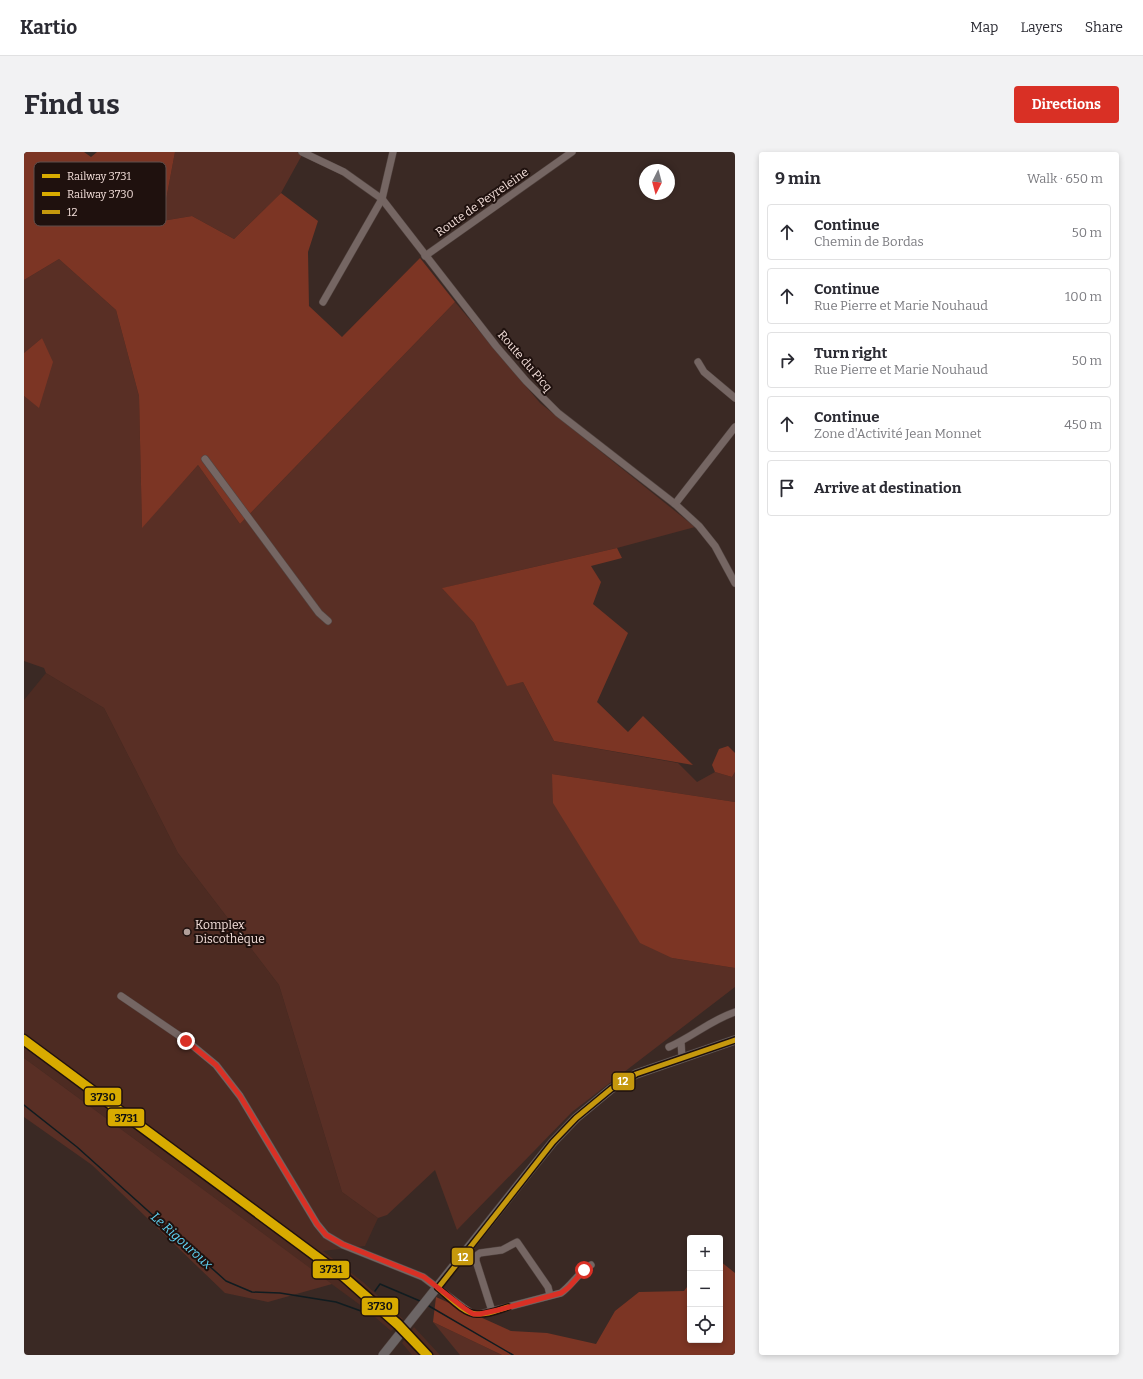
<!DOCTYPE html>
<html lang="en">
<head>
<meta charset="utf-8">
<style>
  body { margin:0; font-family:Bitter,serif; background:#f2f2f3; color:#2b2b33 }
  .controls { position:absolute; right:12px; bottom:12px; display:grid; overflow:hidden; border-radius:4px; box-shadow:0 2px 6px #0003 }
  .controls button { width:36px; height:36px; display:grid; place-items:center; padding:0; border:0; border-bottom:1px solid #e1e1e2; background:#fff; color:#2b2b33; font:20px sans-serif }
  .compass { position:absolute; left:615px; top:12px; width:36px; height:36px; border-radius:50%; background:#fff; box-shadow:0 2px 6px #0003; rotate:186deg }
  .stop { position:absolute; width:12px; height:12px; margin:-9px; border:3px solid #d93025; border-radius:50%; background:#fff }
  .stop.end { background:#d93025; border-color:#fff; box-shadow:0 1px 4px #0008 }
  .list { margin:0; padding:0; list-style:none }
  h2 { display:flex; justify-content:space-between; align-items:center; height:52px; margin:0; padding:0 16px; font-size:17px }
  h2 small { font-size:13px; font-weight:400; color:#7c7c81 }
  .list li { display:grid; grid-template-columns:26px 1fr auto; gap:12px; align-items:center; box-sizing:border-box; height:56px; margin:0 8px 8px; padding:0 8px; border:1px solid #e1e1e2; border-radius:4px }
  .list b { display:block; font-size:15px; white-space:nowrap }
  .list p { margin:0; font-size:13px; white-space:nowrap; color:#7c7c81 }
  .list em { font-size:13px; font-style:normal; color:#7c7c81 }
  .icon { flex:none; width:22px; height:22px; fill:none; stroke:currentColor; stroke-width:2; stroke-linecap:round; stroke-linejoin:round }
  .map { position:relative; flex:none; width:711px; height:1203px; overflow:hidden; border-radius:4px }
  header { display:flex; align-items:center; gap:24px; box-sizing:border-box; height:56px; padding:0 20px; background:#fff; border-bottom:1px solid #e1e1e2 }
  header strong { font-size:19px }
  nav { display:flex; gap:22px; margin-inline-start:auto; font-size:14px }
  .intro { display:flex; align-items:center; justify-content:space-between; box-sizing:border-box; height:96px; padding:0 24px }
  h1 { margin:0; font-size:28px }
  .button { padding:10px 18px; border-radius:4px; background:#d93025; color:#fff; font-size:14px; font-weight:700 }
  main { display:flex; gap:24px; padding:0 24px }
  aside { flex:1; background:#fff; border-radius:4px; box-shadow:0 2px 6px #0003 }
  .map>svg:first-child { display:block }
</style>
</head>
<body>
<header>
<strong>Kartio</strong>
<nav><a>Map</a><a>Layers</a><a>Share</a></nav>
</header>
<div class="intro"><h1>Find us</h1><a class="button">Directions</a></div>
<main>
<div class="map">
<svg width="711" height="1203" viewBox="0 0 711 1203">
  <rect width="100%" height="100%" fill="#3a2924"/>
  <g fill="#4d2b22">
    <polygon points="22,521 80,556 154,701 255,833 318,1040 354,1066 341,1094 299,1099 339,1130 379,1167 367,1179 343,1158 0,906 0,548"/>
    <polygon points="390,1175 414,1201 416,1203 388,1203 378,1191"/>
  </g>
  <g fill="#592f25">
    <polygon points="151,0 273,0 278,3 257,41 210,87 168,64 138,69"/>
    <polygon points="35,107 92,158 115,244 118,375 174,313 216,372 431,150 516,251 671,375 593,396 419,436 450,471 483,533 499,530 530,589 654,611 673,630 691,620 708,625 711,620 711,650 528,622 648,806 711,816 711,835 548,960 433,1078 411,1018 363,1063 354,1066 318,1040 255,833 154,701 80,556 22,521 20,516 0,509 0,244 15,255 18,186 0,201 0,128"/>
    <polygon points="0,906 308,1132 244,1150 201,1141 68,1013 0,965"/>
    <polygon points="409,1170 478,1203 436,1203"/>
  </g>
  <g fill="#7c3524">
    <polygon points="0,0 60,0 67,5 73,0 151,0 138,69 168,64 210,87 257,41 294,69 284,100 285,154 318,185 396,106 431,150 216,372 174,313 118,376 115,244 92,158 35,107 0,128"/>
    <polygon points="18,186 29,210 15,256 0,244 0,201"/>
    <polygon points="593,396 598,406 567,414 577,430 569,452 604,481 573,550 604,580 619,564 669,613 530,589 499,530 483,534 450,471 418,436"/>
    <polygon points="704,594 711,601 711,620 708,625 691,620 688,613 695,597"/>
    <polygon points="528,622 711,650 711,816 648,806 616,791 529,651"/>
    <polygon points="696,1109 711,1121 711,1203 478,1203 409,1170 412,1145 487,1179 523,1181 572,1192 591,1159 615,1140 660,1139 666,1131 666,1188 696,1188"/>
  </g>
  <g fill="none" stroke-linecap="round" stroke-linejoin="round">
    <g stroke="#101c20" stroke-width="1.5">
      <polyline points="0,953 53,995 202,1129 228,1140 256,1141 312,1150 337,1159 342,1151"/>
      <polyline points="351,1139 356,1132 396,1149"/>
      <polyline points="405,1154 489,1203"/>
    </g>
    <g stroke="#524440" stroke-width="8">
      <g id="minor">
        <polyline points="278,0 320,20 358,47 472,194 502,229 534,261 651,352 675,374 691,394 711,431"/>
        <polyline points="401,104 548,0"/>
        <polyline points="299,150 358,47 369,0"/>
        <polyline points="674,210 680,220 711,246"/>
        <polyline points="181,307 295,461 304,469"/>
        <polyline points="651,352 711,275"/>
        <path d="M 97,844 L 163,889 L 192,913 L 216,944 L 293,1072 L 302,1083 L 319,1093 L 399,1125 L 440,1156 L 449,1162 L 456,1162 L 468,1159 L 537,1141 C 548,1133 555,1120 567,1113"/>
        <polyline points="657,890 658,905"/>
        <path d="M 645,895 C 668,885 687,868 711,860"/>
        <polyline points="468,1159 452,1109 452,1104 456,1101 478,1098 493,1090 524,1135 526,1143"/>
      </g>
    </g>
    <g stroke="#524440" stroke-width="10">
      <polyline id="major" points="359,1203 508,1016 529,990 552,966 587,937 612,922 711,888"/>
    </g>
    <use href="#minor" stroke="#756663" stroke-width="7"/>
    <use href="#major" stroke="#6c6565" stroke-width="9"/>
    <g stroke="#1f110e" stroke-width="8">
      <path id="bus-1" d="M 484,1155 C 474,1158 464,1163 453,1162 C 440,1162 424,1144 414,1136 L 529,990 L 552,966 L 587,937 L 612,922 L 711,888"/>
    </g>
    <use href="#bus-1" stroke="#c5980d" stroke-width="5"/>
    <g stroke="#1f110e" stroke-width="9">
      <polyline id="rail-1" points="0,890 319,1126 373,1174 401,1203"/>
    </g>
    <g stroke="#1f110e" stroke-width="9">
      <polyline id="rail-2" points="0,886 320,1123 375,1171 405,1203"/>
    </g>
    <use href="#rail-1" stroke="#d8ab00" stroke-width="6"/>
    <use href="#rail-2" stroke="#d8ab00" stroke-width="6"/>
  </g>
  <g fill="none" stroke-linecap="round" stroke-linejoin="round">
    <polyline stroke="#d93025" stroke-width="5" points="162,889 192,913 216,944 293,1072 302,1083 318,1092 400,1125 440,1156 449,1162 456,1162 474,1158 537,1141 545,1135 560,1118"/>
  </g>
  <circle fill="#b29f9a" stroke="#1f110e" stroke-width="1.5" cx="163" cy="780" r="4"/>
  <g text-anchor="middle" stroke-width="4" stroke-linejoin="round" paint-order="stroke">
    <g font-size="12" fill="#f2ded9" stroke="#1f110e">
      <text transform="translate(458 50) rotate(-35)" y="4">Route de Peyreleine</text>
      <text transform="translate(501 209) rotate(49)" y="4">Route du Picq</text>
    </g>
    <g font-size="12" fill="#f2ded9" stroke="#1f110e" text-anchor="start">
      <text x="171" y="777">Komplex<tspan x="171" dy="14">Discothèque</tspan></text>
    </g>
    <g font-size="13" font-style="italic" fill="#61d6f8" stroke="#1f110e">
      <text transform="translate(158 1088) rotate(42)" y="5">Le Rigouroux</text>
    </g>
  </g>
  <rect x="10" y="10" width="132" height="64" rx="6" fill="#1f110e" stroke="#5e4e4b" stroke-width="1"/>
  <rect x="18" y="22" width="18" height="4" fill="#d8ab00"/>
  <rect x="18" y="40" width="18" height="4" fill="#d8ab00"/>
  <rect x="18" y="58" width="18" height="4" fill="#c5980d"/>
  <g font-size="11" fill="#f2ded9">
    <text x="43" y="28">Railway 3731</text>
    <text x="43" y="46">Railway 3730</text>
    <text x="43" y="64">12</text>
  </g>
  <g stroke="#1f110e" stroke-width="1.5">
    <rect x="588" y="920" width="23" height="19" rx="4" fill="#c5980d"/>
    <rect x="60" y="935" width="38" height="19" rx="4" fill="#d8ab00"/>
    <rect x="83" y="956" width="38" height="19" rx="4" fill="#d8ab00"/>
    <rect x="427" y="1095" width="23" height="19" rx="4" fill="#c5980d"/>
    <rect x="288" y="1108" width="38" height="19" rx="4" fill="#d8ab00"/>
    <rect x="337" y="1145" width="38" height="19" rx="4" fill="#d8ab00"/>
  </g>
  <g font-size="11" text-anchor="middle" font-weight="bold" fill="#fff">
    <text x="599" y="933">12</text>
    <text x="439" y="1109">12</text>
  </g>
  <g font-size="11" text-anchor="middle" font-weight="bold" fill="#111">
    <text x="79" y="949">3730</text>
    <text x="102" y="970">3731</text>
    <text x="307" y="1121">3731</text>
    <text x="356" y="1158">3730</text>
  </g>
</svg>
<div class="controls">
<button>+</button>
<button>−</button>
<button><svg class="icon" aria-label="locate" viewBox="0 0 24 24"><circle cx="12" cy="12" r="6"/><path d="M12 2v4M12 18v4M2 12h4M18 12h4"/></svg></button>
</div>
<svg class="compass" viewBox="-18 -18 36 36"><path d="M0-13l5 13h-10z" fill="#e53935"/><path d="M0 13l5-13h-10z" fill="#7c7c81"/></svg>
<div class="stop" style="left:560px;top:1118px"></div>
<div class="stop end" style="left:162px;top:889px"></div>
</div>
<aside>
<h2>9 min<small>Walk · 650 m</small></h2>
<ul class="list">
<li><svg class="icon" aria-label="ahead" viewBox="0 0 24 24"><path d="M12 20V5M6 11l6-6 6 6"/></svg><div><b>Continue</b><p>Chemin de Bordas</p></div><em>50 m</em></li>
<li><svg class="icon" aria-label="ahead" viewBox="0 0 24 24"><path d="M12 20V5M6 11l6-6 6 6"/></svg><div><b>Continue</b><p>Rue Pierre et Marie Nouhaud</p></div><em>100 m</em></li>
<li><svg class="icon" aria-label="right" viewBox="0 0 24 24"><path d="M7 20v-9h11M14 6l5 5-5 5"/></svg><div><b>Turn right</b><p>Rue Pierre et Marie Nouhaud</p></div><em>50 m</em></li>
<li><svg class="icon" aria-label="ahead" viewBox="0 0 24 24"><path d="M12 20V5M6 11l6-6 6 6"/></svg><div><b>Continue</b><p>Zone d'Activité Jean Monnet</p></div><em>450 m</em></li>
<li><svg class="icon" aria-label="arrive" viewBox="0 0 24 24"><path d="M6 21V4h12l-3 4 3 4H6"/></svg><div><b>Arrive at destination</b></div></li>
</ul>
</aside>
</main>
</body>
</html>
